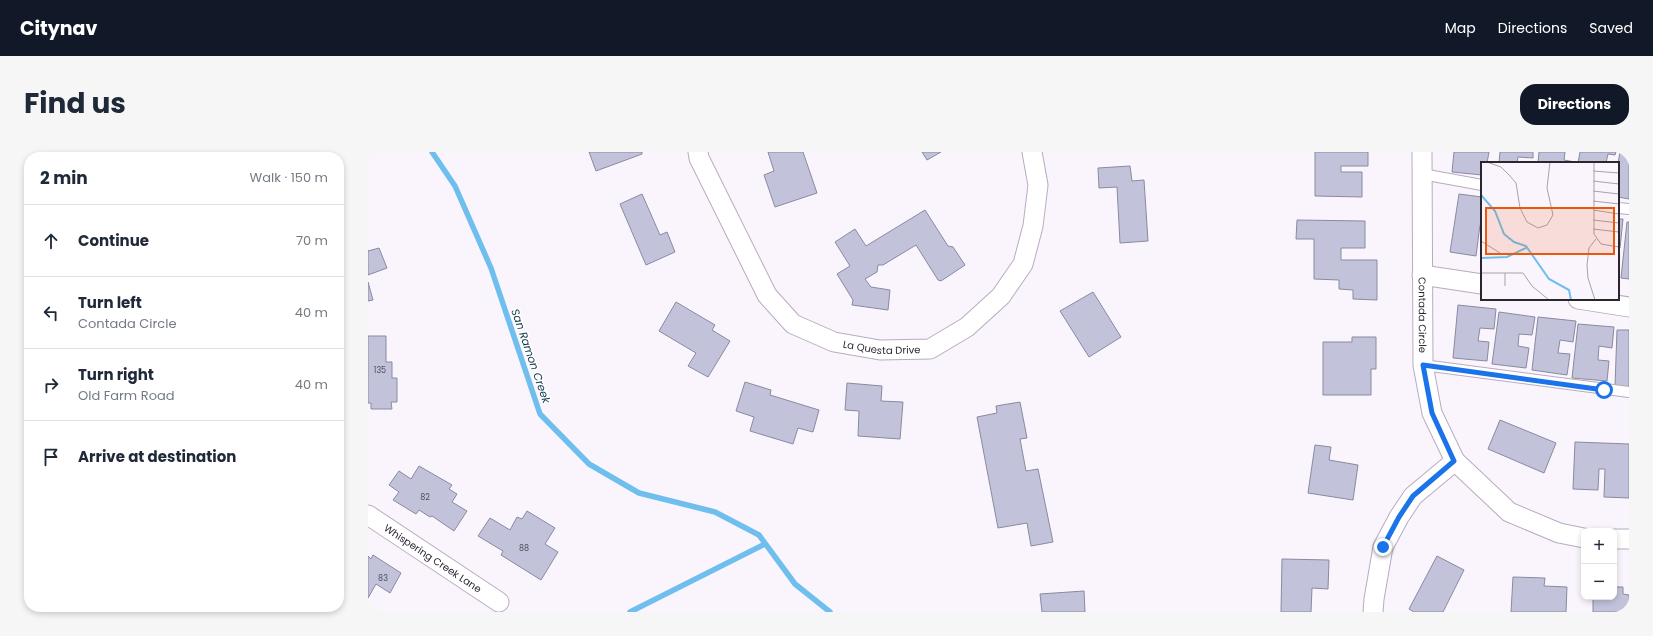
<!DOCTYPE html>
<html lang="en">
<head>
<meta charset="utf-8">
<style>
  body { margin:0; font-family:Poppins,sans-serif; background:#f6f6f7; color:#1f2937 }
  .controls { position:absolute; right:12px; bottom:12px; display:grid; overflow:hidden; border-radius:8px; box-shadow:0 2px 6px #0003 }
  .controls button { width:36px; height:36px; display:grid; place-items:center; padding:0; border:0; border-bottom:1px solid #e0e1e3; background:#fff; color:#1f2937; font:20px sans-serif }
  .stop { position:absolute; width:12px; height:12px; margin:-9px; border:3px solid #1a73e8; border-radius:50%; background:#fff }
  .stop.end { background:#1a73e8; border-color:#fff; box-shadow:0 1px 4px #0008 }
  .list { margin:0; padding:0; list-style:none }
  h2 { display:flex; justify-content:space-between; align-items:center; height:52px; margin:0; padding:0 16px; font-size:17px }
  h2 small { font-size:13px; font-weight:400; color:#747a83 }
  .list li { display:grid; grid-template-columns:26px 1fr auto; gap:12px; align-items:center; box-sizing:border-box; height:72px; padding:0 16px; border-top:1px solid #e0e1e3 }
  .list b { display:block; font-size:15px; white-space:nowrap }
  .list p { margin:0; font-size:13px; white-space:nowrap; color:#747a83 }
  .list em { font-size:13px; font-style:normal; color:#747a83 }
  .icon { flex:none; width:22px; height:22px; fill:none; stroke:currentColor; stroke-width:2; stroke-linecap:round; stroke-linejoin:round }
  .map { position:relative; flex:none; width:1261px; height:460px; overflow:hidden; border-radius:16px }
  header { display:flex; align-items:center; gap:24px; box-sizing:border-box; height:56px; padding:0 20px; background:#111827; color:#fff }
  header strong { font-size:19px }
  nav { display:flex; gap:22px; margin-inline-start:auto; font-size:14px }
  .intro { display:flex; align-items:center; justify-content:space-between; box-sizing:border-box; height:96px; padding:0 24px }
  h1 { margin:0; font-size:28px }
  .button { padding:10px 18px; border-radius:16px; background:#111827; color:#fff; font-size:14px; font-weight:700 }
  main { display:flex; gap:24px; padding:0 24px }
  aside { flex:1; background:#fff; border-radius:16px; box-shadow:0 2px 6px #0003 }
  .map>svg:first-child { display:block }
</style>
</head>
<body>
<header>
<strong>Citynav</strong>
<nav><a>Map</a><a>Directions</a><a>Saved</a></nav>
</header>
<div class="intro"><h1>Find us</h1><a class="button">Directions</a></div>
<main>
<aside>
<h2>2 min<small>Walk · 150 m</small></h2>
<ul class="list">
<li><svg class="icon" aria-label="ahead" viewBox="0 0 24 24"><path d="M12 20V5M6 11l6-6 6 6"/></svg><div><b>Continue</b></div><em>70 m</em></li>
<li><svg class="icon" aria-label="left" viewBox="0 0 24 24"><path d="M17 20v-9H6M10 6l-5 5 5 5"/></svg><div><b>Turn left</b><p>Contada Circle</p></div><em>40 m</em></li>
<li><svg class="icon" aria-label="right" viewBox="0 0 24 24"><path d="M7 20v-9h11M14 6l5 5-5 5"/></svg><div><b>Turn right</b><p>Old Farm Road</p></div><em>40 m</em></li>
<li><svg class="icon" aria-label="arrive" viewBox="0 0 24 24"><path d="M6 21V4h12l-3 4 3 4H6"/></svg><div><b>Arrive at destination</b></div></li>
</ul>
</aside>
<div class="map">
<svg width="1261" height="460" viewBox="0 0 1261 460">
  <rect width="100%" height="100%" fill="#faf4fd"/>
  <g fill="none" stroke-linecap="round" stroke-linejoin="round">
    <g stroke="#6ebfed" stroke-width="5.5">
      <polyline points="64,0 87,34 123,116 172,262 221,312 271,341 347,360 391,383 427,432 462,460"/>
      <polyline points="262,460 397,392"/>
    </g>
  </g>
  <g fill="#c2c3db" stroke="#898aa0">
    <polygon points="221,0 274,0 274,2 228,19"/>
    <polygon points="400,0 435,0 449,41 407,55 396,23 406,19"/>
    <polygon points="554,0 573,0 559,8"/>
    <polygon points="947,0 1000,0 1000,14 973,14 973,20 994,20 994,45 947,44"/>
    <polygon points="1086,0 1121,0 1119,11 1114,11 1114,23 1084,20"/>
    <polygon points="1132,0 1165,0 1165,6 1150,5 1149,11 1131,11"/>
    <polygon points="1171,0 1197,0 1196,8 1207,10 1207,11 1170,11"/>
    <polygon points="1212,0 1248,0 1247,3 1240,2 1238,11 1210,11"/>
    <polygon points="1252,0 1261,0 1261,47 1250,45 1250,11"/>
    <polygon points="762,14 764,29 776,28 780,89 752,91 749,35 731,36 730,16"/>
    <polygon points="274,42 292,83 299,80 307,100 278,113 252,52"/>
    <polygon points="1091,42 1114,45 1114,74 1112,73 1108,104 1082,100"/>
    <polygon points="557,58 580,94 585,95 597,113 573,129 570,128 548,93 515,113 510,113 509,120 497,127 503,135 522,138 520,158 484,153 485,148 469,122 482,114 467,90 487,77 498,94"/>
    <polygon points="1250,67 1255,67 1252,96 1250,96"/>
    <polygon points="929,68 997,69 997,96 973,96 973,108 1009,108 1009,148 985,147 985,138 971,137 971,128 946,127 946,87 928,87"/>
    <polygon points="1259,70 1261,70 1261,127 1253,126"/>
    <polygon points="11,96 19,116 0,123 0,98 0,99"/>
    <polygon points="0,130 5,148 0,149"/>
    <polygon points="725,140 753,185 721,205 692,159"/>
    <polygon points="308,150 347,173 344,178 362,189 340,225 320,214 328,201 291,179"/>
    <polygon points="1090,153 1128,157 1126,177 1112,176 1110,189 1121,190 1119,209 1085,206"/>
    <polygon points="1131,160 1167,165 1164,183 1151,182 1150,194 1161,196 1158,216 1124,212"/>
    <polygon points="1170,165 1208,169 1205,190 1192,188 1190,201 1202,202 1199,223 1164,218"/>
    <polygon points="1210,172 1246,175 1244,196 1231,194 1230,208 1241,209 1239,229 1204,226"/>
    <polygon points="1249,178 1261,178 1261,235 1247,234"/>
    <polygon points="0,184 18,184 18,210 24,210 24,226 29,226 29,250 23,250 24,257 3,257 3,251 0,251"/>
    <polygon points="984,185 1008,185 1008,217 1003,217 1003,243 955,243 955,190 984,190"/>
    <polygon points="377,230 403,238 402,243 451,258 445,280 430,276 425,292 382,279 386,265 368,259"/>
    <polygon points="479,231 514,234 513,249 535,250 532,287 490,284 491,259 477,258"/>
    <polygon points="652,250 659,286 652,287 658,319 670,317 685,390 663,394 659,371 630,376 609,265 629,261 628,254"/>
    <polygon points="1132,268 1188,291 1176,321 1120,297"/>
    <polygon points="1207,290 1261,292 1261,346 1236,345 1237,317 1231,317 1230,338 1205,337"/>
    <polygon points="947,293 963,295 961,308 990,313 985,348 940,341"/>
    <polygon points="51,314 84,333 81,337 89,342 84,350 99,359 86,379 64,364 62,365 51,358 48,362 25,348 31,340 21,333 31,319 43,327"/>
    <polygon points="159,359 187,376 177,392 190,400 173,428 133,403 135,399 110,384 122,366 142,378 149,365 154,367"/>
    <polygon points="5,403 33,421 22,441 8,432 0,446 0,404 3,407"/>
    <polygon points="1069,404 1096,418 1075,460 1046,460 1041,457"/>
    <polygon points="914,407 961,408 960,437 944,436 943,460 913,460"/>
    <polygon points="1145,425 1177,426 1176,434 1199,435 1198,460 1143,460"/>
    <polygon points="1246,435 1255,435 1255,442 1261,443 1261,460 1225,460 1225,445 1246,445"/>
    <polygon points="716,439 717,460 674,460 672,442"/>
  </g>
  <g fill="none" stroke-linecap="round" stroke-linejoin="round">
    <g stroke="#b9abc0" stroke-width="12">
      <g id="service">
        <polyline points="1054,22 1114,33"/>
        <polyline points="1250,56 1261,57"/>
        <polyline points="1055,213 1261,240"/>
      </g>
    </g>
    <g stroke="#b9abc0" stroke-width="21">
      <g id="minor">
        <path id="s1" d="M 330,0 L 331,6 L 399,143 L 425,172 L 466,190 L 512,198 L 562,197 L 599,175 L 633,144 L 655,112 L 665,74 L 670,33 L 664,0"/>
        <path id="s2" d="M 1054,0 L 1055,213 L 1064,261 L 1087,309 L 1141,360 L 1191,381 L 1216,386"/>
        <polyline points="1054,123 1114,132"/>
        <polyline points="1210,147 1261,155"/>
        <path id="s3" d="M 0,363 L 131,450"/>
        <polyline points="1246,387 1261,387"/>
        <polyline points="1005,460 1006,447 1015,395 1031,365 1045,344 1087,309"/>
      </g>
    </g>
    <use href="#service" stroke="#fff" stroke-width="10"/>
    <use href="#minor" stroke="#fff" stroke-width="19"/>
  </g>
  <g fill="none" stroke-linecap="round" stroke-linejoin="round">
    <polyline stroke="#1a73e8" stroke-width="5" points="1015,395 1031,365 1045,344 1086,309 1064,261 1055,213 1236,238"/>
  </g>
  <g text-anchor="middle" stroke-width="3" stroke-linejoin="round" paint-order="stroke">
    <g font-size="8" fill="#514c59">
      <text x="12" y="221">135</text>
      <text x="57" y="348">82</text>
      <text x="156" y="399">88</text>
      <text x="15" y="429">83</text>
    </g>
    <g font-size="10" fill="#2b252e" stroke="#fff">
      <text dy="4" stroke="none"><textPath href="#s2" startOffset="163">Contada Circle</textPath></text>
      <text dy="4" stroke="none"><textPath href="#s1" startOffset="291">La Questa Drive</textPath></text>
      <text dy="4" stroke="none"><textPath href="#s3" startOffset="78">Whispering Creek Lane</textPath></text>
    </g>
    <g font-size="11" font-style="italic" fill="#163a4e" stroke="#fff">
      <text transform="translate(163 204) rotate(71)" y="4">San Ramon Creek</text>
    </g>
  </g>
  <g transform="translate(1113 10)">
    <rect width="138" height="138" fill="#faf4fd"/>
    <path fill="none" stroke="#6ebfed" stroke-width="2" d="M 0,33 L 14,49 L 23,72 L 33,80 L 45,84 L 68,117 L 88,128 L 90,138M 0,96 L 26,95 L 45,86"/>
    <path fill="none" stroke="#a7a1aa" stroke-width="1" d="M 6,0 L 20,5 L 29,14 L 35,21 L 39,46 L 46,60 L 57,66 L 66,63 L 72,53 L 66,26 L 69,0M 113,0 L 113,72 L 120,82 L 138,85M 112,9 L 138,11M 112,19 L 138,22M 112,29 L 138,32M 112,39 L 138,42M 112,48 L 138,52M 112,58 L 138,61M 112,67 L 138,70M 0,79 L 19,91M 0,111 L 42,111 L 51,124 L 68,138M 24,111 L 24,124M 114,138 L 107,116 L 106,103 L 108,86 L 115,77"/>
    <path fill="#e8590c" fill-opacity="0.15" stroke="#e8590c" stroke-width="2" d="M 5,46 L 133,46 L 133,92 L 5,92 Z"/>
    <rect width="138" height="138" fill="none" stroke="#2b252e" stroke-width="2"/>
  </g>
</svg>
<div class="controls">
<button>+</button>
<button>−</button>
</div>
<div class="stop" style="left:1236px;top:238px"></div>
<div class="stop end" style="left:1015px;top:395px"></div>
</div>
</main>
</body>
</html>
